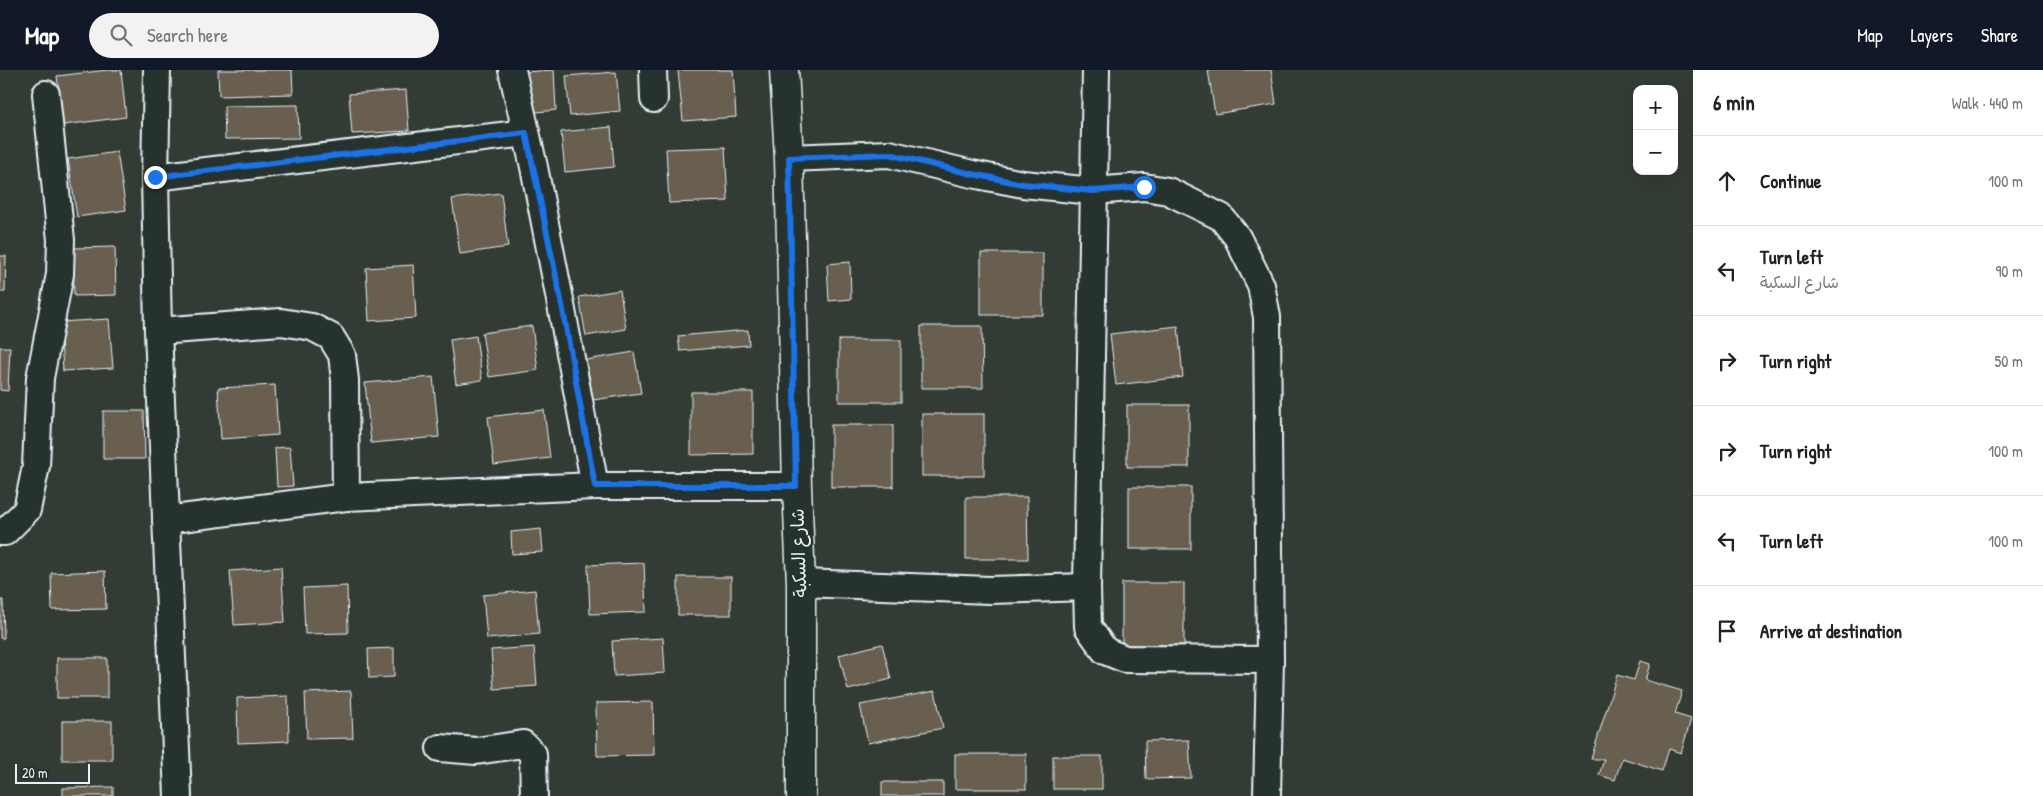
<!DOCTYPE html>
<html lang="en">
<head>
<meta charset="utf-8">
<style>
  body { margin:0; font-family:"Patrick Hand","Playpen Sans Arabic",sans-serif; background:#f2f2f2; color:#222 }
  .controls { position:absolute; right:15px; top:15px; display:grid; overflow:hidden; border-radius:10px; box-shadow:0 5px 20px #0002 }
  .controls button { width:45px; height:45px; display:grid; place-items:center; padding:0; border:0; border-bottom:1px solid #e0e0e0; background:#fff; color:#222; font:25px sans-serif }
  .scale { position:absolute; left:15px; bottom:12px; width:75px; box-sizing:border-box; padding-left:5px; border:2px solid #e8f1f8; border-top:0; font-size:14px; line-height:18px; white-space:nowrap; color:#e8f1f8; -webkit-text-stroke:4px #26332d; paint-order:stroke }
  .stop { position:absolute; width:15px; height:15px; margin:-11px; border:4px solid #1a73e8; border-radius:50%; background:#fff }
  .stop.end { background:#1a73e8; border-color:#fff; box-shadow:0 1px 5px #0008 }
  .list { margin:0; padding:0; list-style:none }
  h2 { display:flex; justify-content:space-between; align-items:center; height:65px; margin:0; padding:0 20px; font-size:21px }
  h2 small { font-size:16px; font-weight:400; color:#767676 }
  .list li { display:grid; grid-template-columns:32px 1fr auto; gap:15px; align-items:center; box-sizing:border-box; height:90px; padding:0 20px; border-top:1px solid #e0e0e0 }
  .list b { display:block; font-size:19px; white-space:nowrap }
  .list p { margin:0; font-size:16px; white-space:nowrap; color:#767676 }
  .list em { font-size:16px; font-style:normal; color:#767676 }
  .icon { flex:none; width:28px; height:28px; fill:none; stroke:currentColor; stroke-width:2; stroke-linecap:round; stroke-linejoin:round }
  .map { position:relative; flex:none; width:1693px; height:726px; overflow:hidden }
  header { display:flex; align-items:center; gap:30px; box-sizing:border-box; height:70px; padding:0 25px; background:#111827; color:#fff }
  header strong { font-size:24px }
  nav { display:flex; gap:28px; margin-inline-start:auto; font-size:18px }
  .search { width:350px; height:45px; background:#f2f2f2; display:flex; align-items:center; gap:12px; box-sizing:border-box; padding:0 18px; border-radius:28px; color:#767676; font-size:19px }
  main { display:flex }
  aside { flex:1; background:#fff }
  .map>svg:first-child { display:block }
</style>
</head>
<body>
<header>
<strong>Map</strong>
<div class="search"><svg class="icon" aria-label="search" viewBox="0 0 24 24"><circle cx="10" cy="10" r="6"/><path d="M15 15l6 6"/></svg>Search here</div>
<nav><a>Map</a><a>Layers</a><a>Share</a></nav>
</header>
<main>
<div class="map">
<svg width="1693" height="726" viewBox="0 0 1693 726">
  <rect width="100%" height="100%" fill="#333c34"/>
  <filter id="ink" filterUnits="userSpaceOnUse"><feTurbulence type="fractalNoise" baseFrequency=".02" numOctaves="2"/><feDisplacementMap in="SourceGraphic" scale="10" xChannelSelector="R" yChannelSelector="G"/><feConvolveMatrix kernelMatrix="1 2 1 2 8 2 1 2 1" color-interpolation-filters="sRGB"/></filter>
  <g filter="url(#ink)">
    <g fill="#675f50" stroke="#e8f1f8">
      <polygon points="108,0 121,0 126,47 63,55 57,6"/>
      <polygon points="218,0 292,0 293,24 219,26"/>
      <polygon points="554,0 556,40 527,43 524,2"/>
      <polygon points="678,0 733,0 736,47 683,51"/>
      <polygon points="1208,0 1271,0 1276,34 1215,44"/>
      <polygon points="616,2 620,41 570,46 566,6"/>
      <polygon points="406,20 409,61 352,64 349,24"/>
      <polygon points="298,35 299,68 225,69 224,36"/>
      <polygon points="611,57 614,97 565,102 561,62"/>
      <polygon points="725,77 728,131 669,133 666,79"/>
      <polygon points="117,82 126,140 77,147 68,89"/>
      <polygon points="501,123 508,177 460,184 452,129"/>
      <polygon points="115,177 116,225 74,226 73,178"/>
      <rect x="981" y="183" width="62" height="62"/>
      <polygon points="0,186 6,186 5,222 0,222"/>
      <polygon points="850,192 851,229 829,231 827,194"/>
      <polygon points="413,195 416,248 369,251 366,198"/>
      <polygon points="620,220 626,259 586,266 579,227"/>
      <polygon points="109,249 113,298 63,301 60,252"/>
      <polygon points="532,256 538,300 489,307 482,263"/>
      <polygon points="921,256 982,256 983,318 921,318"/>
      <polygon points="1178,256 1183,307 1116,315 1110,264"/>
      <polygon points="748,260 749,275 680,281 678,266"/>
      <polygon points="476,266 482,310 456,314 450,270"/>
      <rect x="839" y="270" width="62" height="62"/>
      <polygon points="0,277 10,277 8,321 0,320"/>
      <polygon points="634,282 641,323 593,330 586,290"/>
      <polygon points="433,307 439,367 371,373 365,313"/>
      <polygon points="275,315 278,365 221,369 218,318"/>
      <polygon points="691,322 753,322 753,384 691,385"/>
      <rect x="1127" y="335" width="62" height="62"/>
      <polygon points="544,340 550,388 494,395 488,347"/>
      <polygon points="103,341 144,341 145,389 103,389"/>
      <rect x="922" y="344" width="62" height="62"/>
      <rect x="831" y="355" width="62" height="62"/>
      <polygon points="290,377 293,416 277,417 275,378"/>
      <rect x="1129" y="417" width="62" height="62"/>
      <polygon points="966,427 1027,427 1028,489 966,489"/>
      <polygon points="541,459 543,482 512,484 511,462"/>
      <polygon points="644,493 646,542 590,544 588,495"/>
      <polygon points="281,497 285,552 234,555 230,501"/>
      <polygon points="105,501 106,539 52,540 51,503"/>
      <rect x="678" y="507" width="53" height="38"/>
      <rect x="1122" y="513" width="62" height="62"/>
      <polygon points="347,516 348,563 305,564 303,518"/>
      <polygon points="535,520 539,564 487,569 483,525"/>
      <polygon points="0,530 3,530 4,568 0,568"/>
      <polygon points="663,568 665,603 614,606 612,571"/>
      <polygon points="882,574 891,609 848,620 839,585"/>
      <polygon points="534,577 537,616 494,619 491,580"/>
      <polygon points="394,578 394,607 369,608 368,579"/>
      <rect x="57" y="588" width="50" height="40"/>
      <polygon points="1640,591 1650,594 1645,610 1682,621 1675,644 1691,649 1681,683 1669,679 1662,701 1622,688 1615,710 1599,705 1604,689 1591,689 1617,605 1634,610"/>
      <polygon points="351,621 353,668 307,669 305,623"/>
      <polygon points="935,621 943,658 868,673 860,635"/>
      <polygon points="288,626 289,671 238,673 237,628"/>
      <polygon points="653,632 654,685 597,686 596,633"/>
      <rect x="62" y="651" width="50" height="39"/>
      <polygon points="1189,670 1191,708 1146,709 1145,671"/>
      <rect x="955" y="684" width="71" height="35"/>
      <rect x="1053" y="686" width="49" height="33"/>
      <rect x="882" y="712" width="61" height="14"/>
      <polygon points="113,717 113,726 63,726 63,718"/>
    </g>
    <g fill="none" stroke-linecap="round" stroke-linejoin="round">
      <g stroke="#e8f1f8" stroke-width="30">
        <g id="minor">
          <polyline points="157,0 155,107 158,261 178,726"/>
          <polyline points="512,0 534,97 561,235 595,416"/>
          <polyline points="653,0 654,29"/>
          <polyline points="1096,0 1087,517 1088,557 1105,581 1125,589 1270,590"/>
          <polyline points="789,88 889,84 972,104 1023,114 1093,121 1144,117 1168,121 1221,147 1237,167 1261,215 1267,247 1270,590 1267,726"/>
          <polyline points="155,107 526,63"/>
          <polyline points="158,261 281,252 312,257 331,267 342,285 345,310 346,427"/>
          <polyline points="166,450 346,427 595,416 797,416"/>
          <polyline points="0,462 5,462 27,440 36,396 40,308 60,204 61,170 46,24"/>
          <polyline points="801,513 990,520 1087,517"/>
          <polyline points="440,678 476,681 523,674 533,684 534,726"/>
        </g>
      </g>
      <g stroke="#e8f1f8" stroke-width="31">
        <polyline id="secondary" points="784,0 789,88 797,416 801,513 801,726"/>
      </g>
      <use href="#minor" stroke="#26332d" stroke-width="26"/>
      <use href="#secondary" stroke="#26332d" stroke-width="28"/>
    </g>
  </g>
  <g fill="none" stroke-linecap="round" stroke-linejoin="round" filter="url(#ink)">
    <polyline stroke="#1a73e8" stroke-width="6" points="155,107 526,63 562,235 595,416 796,416 789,88 889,84 972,104 1023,114 1093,121 1144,117"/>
  </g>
  <g text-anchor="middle" stroke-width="4" stroke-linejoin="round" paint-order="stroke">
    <g font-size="18" fill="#e8f1f8" stroke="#26332d">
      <text transform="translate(799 483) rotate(-92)" y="6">شارع السكبة</text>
    </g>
  </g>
</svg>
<div class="controls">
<button>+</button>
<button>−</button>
</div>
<div class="scale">20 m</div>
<div class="stop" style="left:1144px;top:117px"></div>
<div class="stop end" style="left:155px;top:107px"></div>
</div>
<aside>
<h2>6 min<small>Walk · 440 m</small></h2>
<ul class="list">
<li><svg class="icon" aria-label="ahead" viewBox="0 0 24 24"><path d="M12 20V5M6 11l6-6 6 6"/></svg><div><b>Continue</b></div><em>100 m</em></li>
<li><svg class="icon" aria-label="left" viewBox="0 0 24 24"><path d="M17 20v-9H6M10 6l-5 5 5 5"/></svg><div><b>Turn left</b><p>شارع السكبة</p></div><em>90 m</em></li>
<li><svg class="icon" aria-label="right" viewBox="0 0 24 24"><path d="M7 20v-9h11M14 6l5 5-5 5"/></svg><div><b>Turn right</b></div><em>50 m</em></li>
<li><svg class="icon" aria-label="right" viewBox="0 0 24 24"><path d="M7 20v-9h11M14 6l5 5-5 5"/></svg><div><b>Turn right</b></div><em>100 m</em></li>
<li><svg class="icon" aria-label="left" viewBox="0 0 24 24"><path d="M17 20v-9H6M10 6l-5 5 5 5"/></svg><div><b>Turn left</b></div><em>100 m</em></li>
<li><svg class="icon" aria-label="arrive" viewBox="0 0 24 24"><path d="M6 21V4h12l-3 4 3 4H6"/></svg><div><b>Arrive at destination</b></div></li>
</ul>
</aside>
</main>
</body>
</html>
